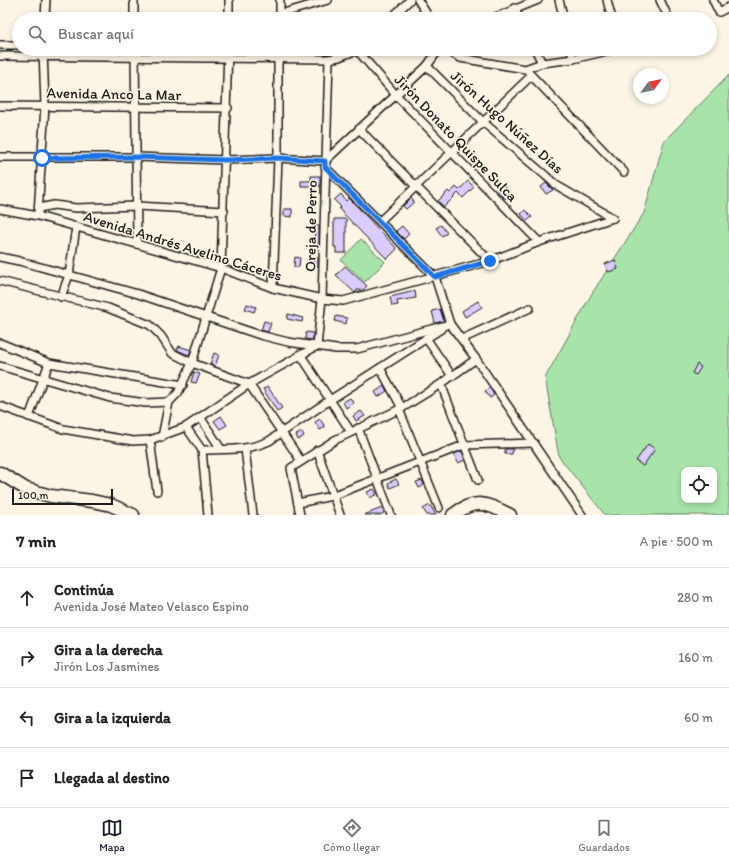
<!DOCTYPE html>
<html lang="es">
<head>
<meta charset="utf-8">
<style>
  body { margin:0; font-family:Itim,sans-serif; background:#f6f6f6; color:#222 }
  .controls { position:absolute; right:12px; bottom:12px; display:grid; overflow:hidden; border-radius:8px; box-shadow:0 2px 6px #0003 }
  .controls button { width:36px; height:36px; display:grid; place-items:center; padding:0; border:0; border-bottom:1px solid #e0e0e0; background:#fff; color:#222; font:20px sans-serif }
  .compass { position:absolute; left:633px; top:68px; width:36px; height:36px; border-radius:50%; background:#fff; box-shadow:0 2px 6px #0003; rotate:57deg }
  .scale { position:absolute; left:12px; bottom:10px; width:101px; box-sizing:border-box; padding-left:4px; border:2px solid #1c1c1c; border-top:0; font-size:11px; line-height:14px; white-space:nowrap; color:#1c1c1c; -webkit-text-stroke:3px #fcf5e5; paint-order:stroke }
  .stop { position:absolute; width:12px; height:12px; margin:-9px; border:3px solid #1a73e8; border-radius:50%; background:#fff }
  .stop.end { background:#1a73e8; border-color:#fff; box-shadow:0 1px 4px #0008 }
  .list { margin:0; padding:0; list-style:none }
  h2 { display:flex; justify-content:space-between; align-items:center; height:52px; margin:0; padding:0 16px; font-size:17px }
  h2 small { font-size:13px; font-weight:400; color:#767676 }
  .list li { display:grid; grid-template-columns:26px 1fr auto; gap:12px; align-items:center; box-sizing:border-box; height:60px; padding:0 16px; border-top:1px solid #e0e0e0 }
  .list b { display:block; font-size:15px; white-space:nowrap }
  .list p { margin:0; font-size:13px; white-space:nowrap; color:#767676 }
  .list em { font-size:13px; font-style:normal; color:#767676 }
  .icon { flex:none; width:22px; height:22px; fill:none; stroke:currentColor; stroke-width:2; stroke-linecap:round; stroke-linejoin:round }
  .map { position:relative; flex:none; width:729px; height:515px; overflow:hidden }
  .search { position:absolute; background:#fff; box-shadow:0 2px 6px #0003; left:12px; right:12px; top:12px; height:44px; display:flex; align-items:center; gap:10px; box-sizing:border-box; padding:0 14px; border-radius:22px; color:#767676; font-size:15px }
  .sheet { height:292px; background:#fff }
  nav { display:flex; justify-content:space-around; align-items:center; box-sizing:border-box; height:56px; border-top:1px solid #e0e0e0; background:#fff; font-size:11px; color:#767676 }
  nav a { display:grid; justify-items:center; gap:2px }
  nav .on { color:#111827 }
  .map>svg:first-child { display:block }
</style>
</head>
<body>
<div class="map">
<svg width="729" height="515" viewBox="0 0 729 515">
  <rect width="100%" height="100%" fill="#fcf5e5"/>
  <filter id="ink" filterUnits="userSpaceOnUse"><feTurbulence type="fractalNoise" baseFrequency=".025" numOctaves="2"/><feDisplacementMap in="SourceGraphic" scale="8" xChannelSelector="R" yChannelSelector="G"/><feConvolveMatrix kernelMatrix="1 2 1 2 8 2 1 2 1" color-interpolation-filters="sRGB"/></filter>
  <g filter="url(#ink)">
    <g fill="#a8e4aa" stroke="#628063" fill-rule="evenodd">
      <path d="M 729,75 L 729,515 L 605,515 L 559,457 L 545,378 L 591,295 L 644,213 L 664,141 ZM 684,470 L 714,470 L 714,500 L 684,500 Z"/>
      <polygon points="361,239 385,262 365,282 341,260"/>
    </g>
    <g fill="#dbccfe" stroke="#1c1c1c">
      <polygon points="311,176 320,176 320,186 301,186 301,181 311,181"/>
      <polygon points="468,181 474,187 463,198 458,193 444,207 438,201 448,191 450,193 456,187 459,190"/>
      <polygon points="546,183 553,190 546,194 541,187"/>
      <polygon points="503,185 511,193 505,199 497,191"/>
      <polygon points="341,194 346,201 349,198 397,249 387,259 339,209 341,207 334,200"/>
      <polygon points="411,198 414,202 406,209 403,206"/>
      <polygon points="284,209 292,209 292,217 284,216"/>
      <polygon points="525,210 532,217 527,221 521,214"/>
      <polygon points="334,219 346,219 346,253 336,253 336,247 334,247"/>
      <polygon points="441,225 447,233 442,236 436,228"/>
      <polygon points="314,226 319,226 319,245 315,244"/>
      <polygon points="402,226 409,234 404,239 396,231"/>
      <polygon points="295,257 300,258 299,267 294,267"/>
      <polygon points="314,258 318,258 318,266 313,266"/>
      <polygon points="615,260 618,269 608,272 605,264"/>
      <polygon points="345,266 367,286 363,290 357,290 355,293 336,275"/>
      <polygon points="415,291 416,298 397,301 398,305 392,306 390,297"/>
      <polygon points="478,301 482,307 465,317 462,311"/>
      <polygon points="247,304 256,307 254,312 245,309"/>
      <polygon points="440,309 444,321 435,323 432,311"/>
      <polygon points="288,314 303,318 302,322 287,319"/>
      <polygon points="336,316 347,318 346,324 335,321"/>
      <polygon points="264,321 271,323 268,332 261,330"/>
      <polygon points="306,332 313,333 313,340 305,339"/>
      <polygon points="179,346 191,350 189,355 177,350"/>
      <polygon points="214,353 219,355 215,366 210,364"/>
      <polygon points="697,364 701,367 696,375 692,373"/>
      <polygon points="194,372 200,374 196,383 191,382"/>
      <polygon points="384,386 387,391 378,397 375,392"/>
      <polygon points="268,387 282,408 277,411 263,389"/>
      <polygon points="490,388 494,395 490,398 485,391"/>
      <polygon points="350,398 354,403 346,408 343,402"/>
      <polygon points="361,411 365,416 356,421 353,416"/>
      <polygon points="221,416 227,425 220,429 214,421"/>
      <polygon points="320,419 325,427 320,430 315,422"/>
      <polygon points="302,432 304,436 298,440 296,435"/>
      <polygon points="648,444 655,449 643,466 636,461"/>
      <polygon points="505,449 513,449 512,454 505,454"/>
      <polygon points="462,451 465,460 458,463 454,454"/>
      <polygon points="396,479 399,484 390,488 388,483"/>
      <polygon points="422,480 424,485 419,488 416,482"/>
      <polygon points="374,489 377,494 370,498 367,492"/>
      <polygon points="430,505 436,515 427,515 423,509"/>
      <polygon points="382,508 384,513 380,515 364,515"/>
    </g>
    <g fill="none" stroke-linecap="round" stroke-linejoin="round">
      <g stroke="#1c1c1c" stroke-width="10">
        <g id="minor">
          <polyline points="134,0 134,19"/>
          <polyline points="418,0 430,19"/>
          <polyline points="559,0 564,19"/>
          <polyline points="607,0 612,19"/>
          <polyline points="660,0 669,19"/>
          <polyline points="713,0 719,12 729,7"/>
          <polyline points="514,8 520,19"/>
          <polyline points="280,14 328,0"/>
          <polyline points="45,19 46,0"/>
          <polyline points="229,19 229,0"/>
          <polyline points="280,19 280,0"/>
          <polyline points="390,19 410,0"/>
          <polyline points="491,19 538,0"/>
          <polyline points="0,45 19,45"/>
          <polyline points="115,49 226,49"/>
          <polyline points="135,49 137,244"/>
          <polyline points="285,49 352,50"/>
          <polyline points="444,49 460,58 525,69 542,63 573,59 616,49"/>
          <polyline points="535,49 542,63"/>
          <polyline points="571,49 573,59"/>
          <polyline points="357,50 396,95 539,242"/>
          <polyline points="0,56 329,59 339,57 357,50"/>
          <polyline points="427,66 483,122 546,176 556,185 613,218"/>
          <polyline points="529,73 624,172"/>
          <polyline points="0,106 228,108"/>
          <polyline points="359,129 490,261"/>
          <polyline points="0,157 136,157 225,160 278,158 325,161 427,66 439,49"/>
          <polyline points="325,167 435,277 450,324 476,359 582,515"/>
          <polyline points="39,208 54,205 76,208 137,206 224,211"/>
          <polyline points="0,209 38,216 221,268 273,288 322,299 343,301 490,261 539,242 613,218"/>
          <polyline points="38,213 45,106 43,49"/>
          <polyline points="380,221 531,76"/>
          <polyline points="0,257 19,261 138,294 260,335 288,342 336,349 357,349 450,324"/>
          <polyline points="0,281 108,308 150,325 161,336 172,353 192,363 249,384 301,461"/>
          <polyline points="273,288 278,158 278,49"/>
          <polyline points="61,297 69,275 76,227"/>
          <polyline points="426,338 452,376"/>
          <polyline points="462,339 530,308"/>
          <polyline points="0,343 49,363 183,385"/>
          <polyline points="300,354 351,432"/>
          <polyline points="0,366 110,398 146,403 169,402"/>
          <polyline points="380,368 402,408"/>
          <polyline points="441,384 478,480"/>
          <polyline points="0,406 63,429 133,441 150,440 186,427 249,384 317,346 322,299 329,59"/>
          <polyline points="399,409 439,508"/>
          <polyline points="29,417 49,363"/>
          <polyline points="200,417 221,449"/>
          <polyline points="186,427 202,450"/>
          <polyline points="358,428 391,515"/>
          <polyline points="162,437 169,402 178,393 192,363 221,268 228,49"/>
          <polyline points="150,440 157,491"/>
          <polyline points="245,449 253,515"/>
          <polyline points="317,450 340,515"/>
          <polyline points="298,503 332,496 464,445 534,443"/>
          <path d="M 208,515 L 202,450 C 225,449 248,451 269,441 L 330,400 L 441,329"/>
          <polyline points="300,515 291,468 335,440 402,408 441,384 476,359"/>
        </g>
      </g>
      <g stroke="#1c1c1c" stroke-width="15">
        <g id="trunk">
          <polyline points="0,473 26,489 51,496 92,501 111,505 133,515"/>
          <path d="M 453,515 C 475,498 487,503 510,515"/>
        </g>
      </g>
      <use href="#minor" stroke="#fcf5e5" stroke-width="7"/>
      <use href="#trunk" stroke="#fcf5e5" stroke-width="12"/>
    </g>
  </g>
  <g fill="none" stroke-linecap="round" stroke-linejoin="round" filter="url(#ink)">
    <polyline stroke="#1a73e8" stroke-width="5" points="42,158 136,157 225,160 278,158 325,161 325,167 435,277 490,261"/>
  </g>
  <g text-anchor="middle" stroke-width="3" stroke-linejoin="round" paint-order="stroke">
    <g font-size="15" fill="#1c1c1c" stroke="#fcf5e5">
      <text transform="translate(114 94) rotate(1)" y="5">Avenida Anco La Mar</text>
      <text transform="translate(507 122) rotate(42)" y="5">Jirón Hugo Núñez Días</text>
      <text transform="translate(456 138) rotate(46)" y="5">Jirón Donato Quispe Sulca</text>
      <text transform="translate(311 226) rotate(-89)" y="5">Oreja de Perro</text>
      <text transform="translate(183 246) rotate(17)" y="5">Avenida Andrés Avelino Cáceres</text>
    </g>
  </g>
</svg>
<div class="controls">
<button><svg class="icon" aria-label="locate" viewBox="0 0 24 24"><circle cx="12" cy="12" r="6"/><path d="M12 2v4M12 18v4M2 12h4M18 12h4"/></svg></button>
</div>
<svg class="compass" viewBox="-18 -18 36 36"><path d="M0-13l5 13h-10z" fill="#e53935"/><path d="M0 13l5-13h-10z" fill="#767676"/></svg>
<div class="scale">100 m</div>
<div class="stop" style="left:42px;top:158px"></div>
<div class="stop end" style="left:490px;top:261px"></div>
<div class="search"><svg class="icon" aria-label="search" viewBox="0 0 24 24"><circle cx="10" cy="10" r="6"/><path d="M15 15l6 6"/></svg>Buscar aquí</div>
</div>
<section class="sheet">
<h2>7 min<small>A pie · 500 m</small></h2>
<ul class="list">
<li><svg class="icon" aria-label="ahead" viewBox="0 0 24 24"><path d="M12 20V5M6 11l6-6 6 6"/></svg><div><b>Continúa</b><p>Avenida José Mateo Velasco Espino</p></div><em>280 m</em></li>
<li><svg class="icon" aria-label="right" viewBox="0 0 24 24"><path d="M7 20v-9h11M14 6l5 5-5 5"/></svg><div><b>Gira a la derecha</b><p>Jirón Los Jasmines</p></div><em>160 m</em></li>
<li><svg class="icon" aria-label="left" viewBox="0 0 24 24"><path d="M17 20v-9H6M10 6l-5 5 5 5"/></svg><div><b>Gira a la izquierda</b></div><em>60 m</em></li>
<li><svg class="icon" aria-label="arrive" viewBox="0 0 24 24"><path d="M6 21V4h12l-3 4 3 4H6"/></svg><div><b>Llegada al destino</b></div></li>
</ul>
</section>
<nav>
<a class="on"><svg class="icon" aria-label="map" viewBox="0 0 24 24"><path d="M3 6l6-2 6 2 6-2v14l-6 2-6-2-6 2zM9 4v14M15 6v14"/></svg>Mapa</a>
<a><svg class="icon" aria-label="directions" viewBox="0 0 24 24"><path d="M12 3l9 9-9 9-9-9zM9 14v-3h6M13 9l2 2-2 2"/></svg>Cómo llegar</a>
<a><svg class="icon" aria-label="saved" viewBox="0 0 24 24"><path d="M7 4h10v16l-5-4-5 4z"/></svg>Guardados</a>
</nav>
</body>
</html>
